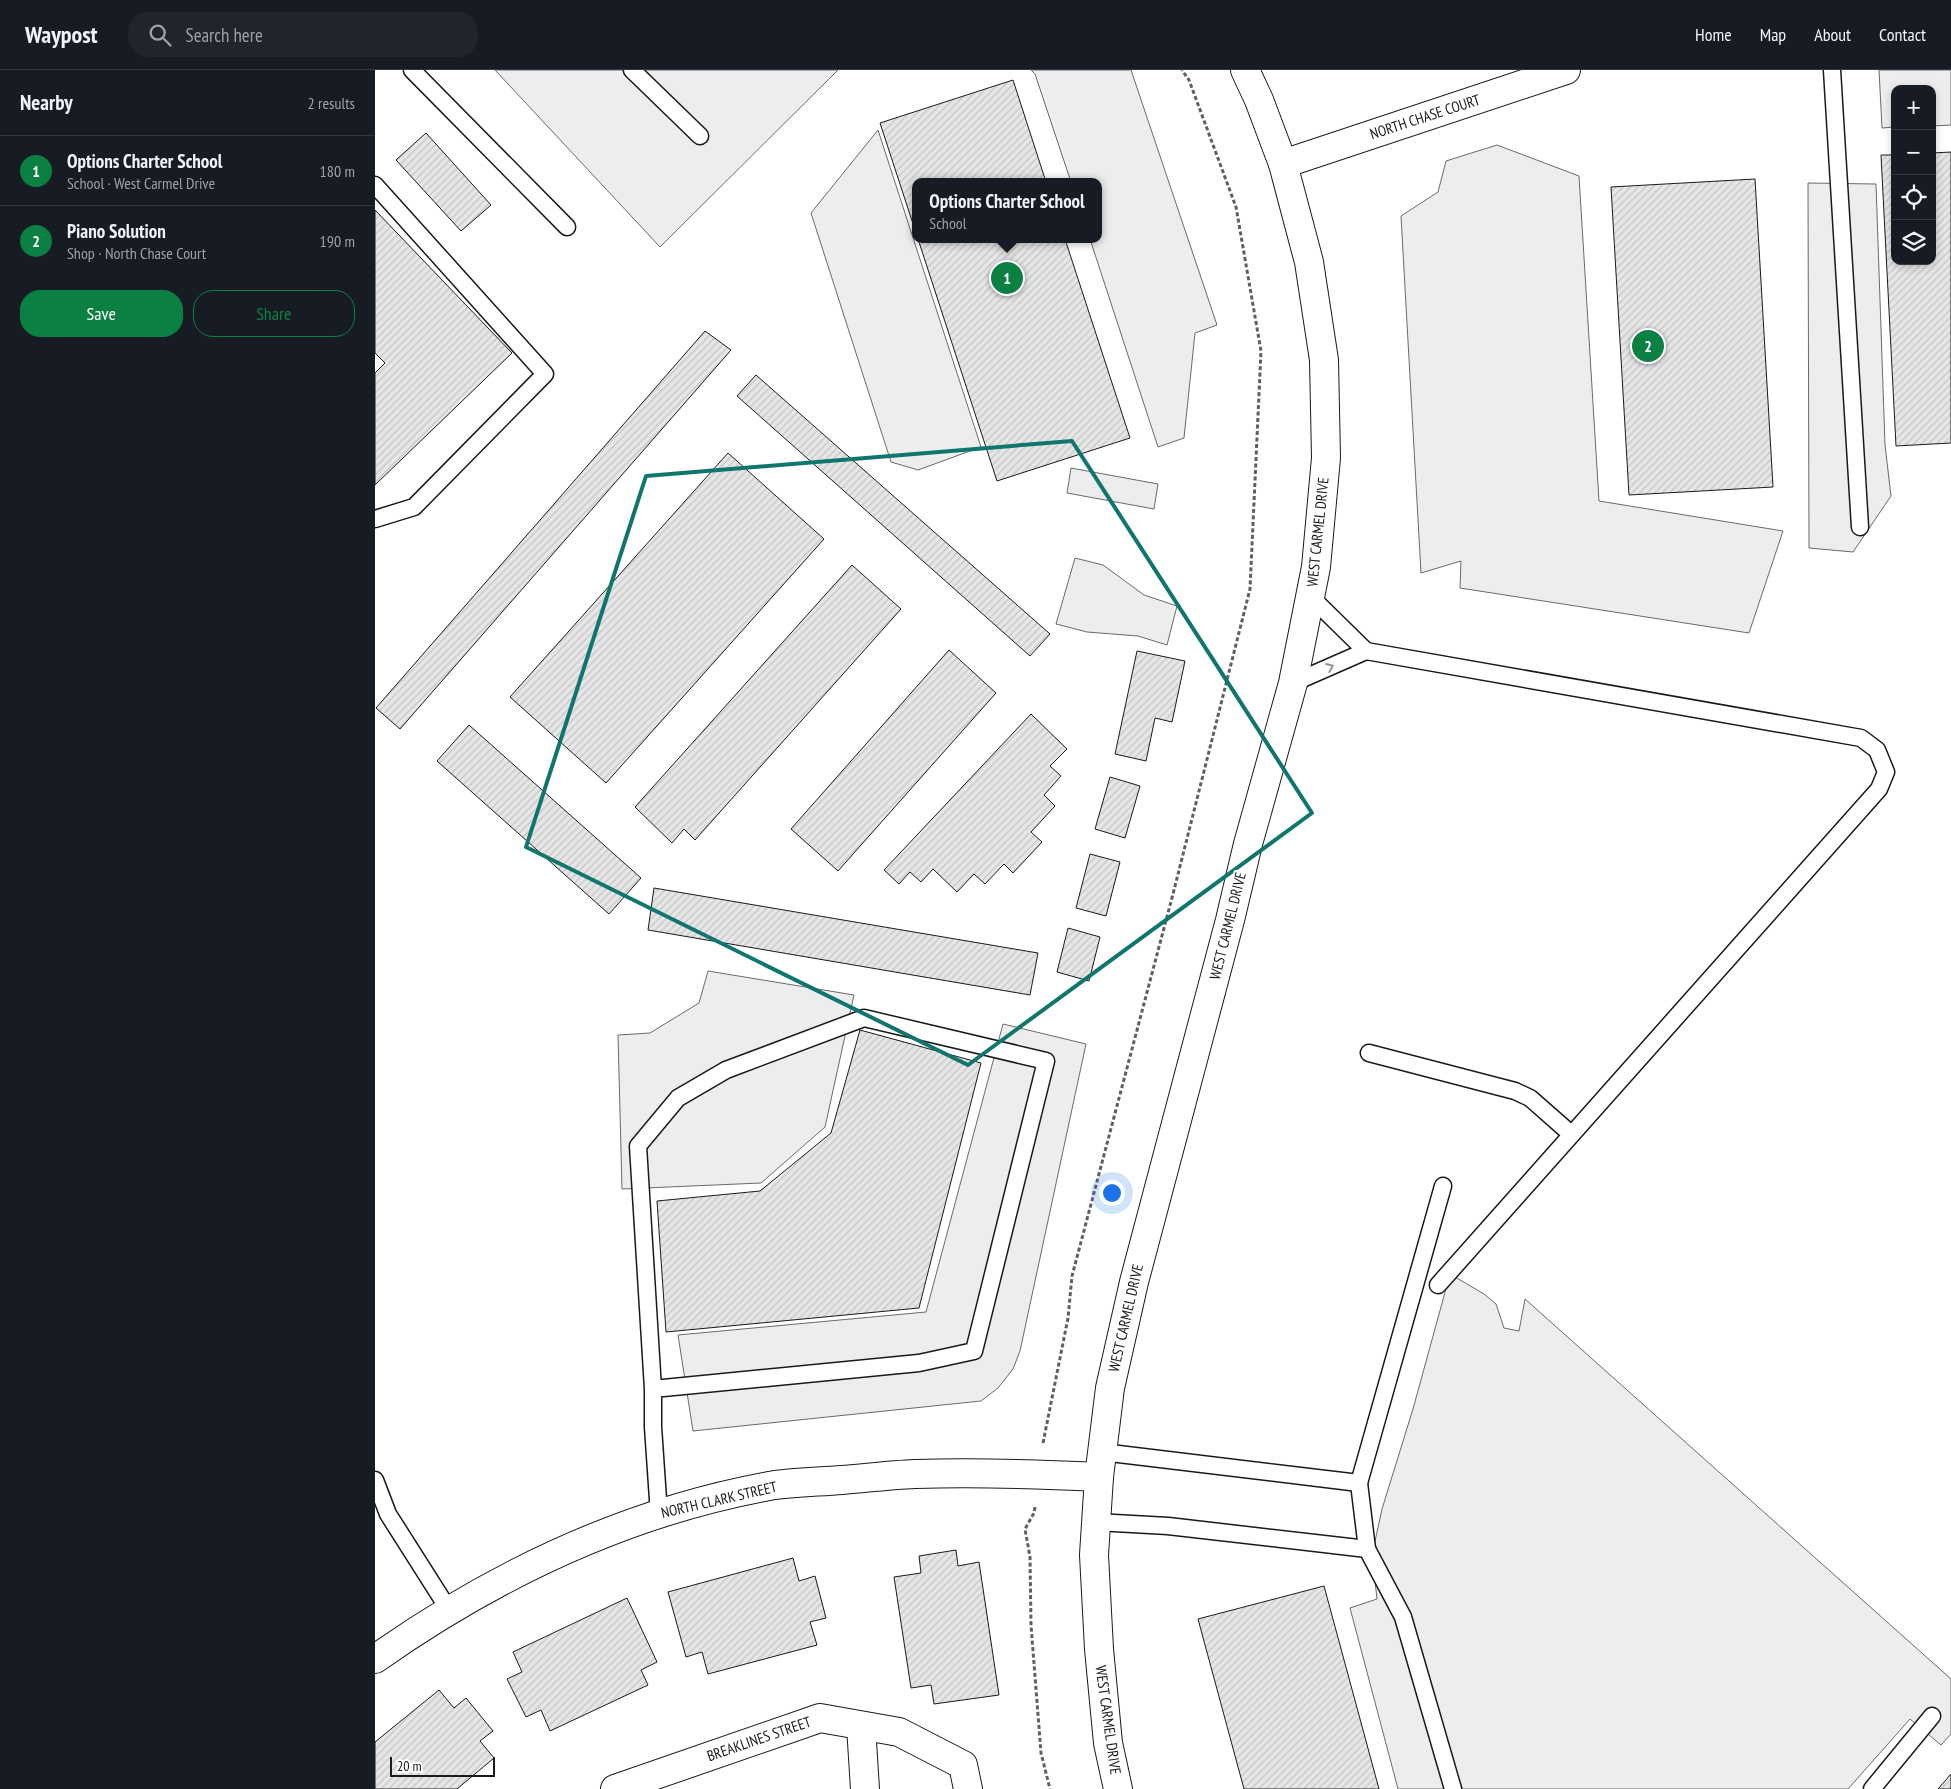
<!DOCTYPE html>
<html lang="en">
<head>
<meta charset="utf-8">
<style>
  body { margin:0; font-family:"PT Sans Narrow",sans-serif; background:#20242c; color:#f1f3f6 }
  .controls { position:absolute; right:15px; top:15px; display:grid; overflow:hidden; border-radius:10px; box-shadow:0 2px 8px #0003 }
  .controls button { width:45px; height:45px; display:grid; place-items:center; padding:0; border:0; border-bottom:1px solid #363941; background:#171b24; color:#f1f3f6; font:25px sans-serif }
  .scale { position:absolute; left:15px; bottom:12px; width:105px; box-sizing:border-box; padding-left:5px; border:2px solid #1a1a1a; border-top:0; font-size:14px; line-height:18px; white-space:nowrap; color:#1a1a1a; -webkit-text-stroke:4px #fff; paint-order:stroke }
  .you { position:absolute; left:736px; top:1122px; width:18px; height:18px; margin:-12px; border:4px solid #fff; border-radius:50%; background:#1a73e8; box-shadow:0 0 0 8px #1a73e833 }
  .badge { display:grid; place-items:center; width:32px; height:32px; border-radius:50%; background:#0b8043; color:#fff; font-size:16px; font-weight:700 }
  .pin { position:absolute; translate:-50% -50%; border:2px solid #fff; box-shadow:0 1px 5px #0006 }
  .popup { position:absolute; left:537px; top:108px; width:190px; height:65px; box-sizing:border-box; display:grid; place-content:center; border-radius:10px; background:#171b24; filter:drop-shadow(0 1px 4px #0005); font-size:16px; white-space:nowrap; color:#9ea1a6 }
  .popup b { font-size:19px; color:#f1f3f6 }
  .popup::after { content:''; position:absolute; left:50%; top:100%; margin-left:-10px; border:10px solid transparent; border-top-color:#171b24 }
  .list { margin:0; padding:0; list-style:none }
  h2 { display:flex; justify-content:space-between; align-items:center; height:65px; margin:0; padding:0 20px; font-size:21px }
  h2 small { font-size:16px; font-weight:400; color:#9ea1a6 }
  .list li { display:grid; grid-template-columns:32px 1fr auto; gap:15px; align-items:center; box-sizing:border-box; height:70px; padding:0 20px; border-top:1px solid #363941 }
  .list b { display:block; font-size:19px; white-space:nowrap }
  .list p { margin:0; font-size:16px; white-space:nowrap; color:#9ea1a6 }
  .list em { font-size:16px; font-style:normal; color:#9ea1a6 }
  .actions { display:flex; gap:10px; padding:15px 20px }
  .actions a { flex:1; padding:11px 0; border:1px solid #0b8043; border-radius:20px; text-align:center; font-size:18px; color:#0b8043 }
  .actions .main { background:#0b8043; color:#fff }
  .icon { flex:none; width:28px; height:28px; fill:none; stroke:currentColor; stroke-width:2; stroke-linecap:round; stroke-linejoin:round }
  .map { position:relative; flex:none; width:1576px; height:1719px; overflow:hidden }
  header { display:flex; align-items:center; gap:30px; box-sizing:border-box; height:70px; padding:0 25px; background:#171b24; border-bottom:1px solid #363941 }
  header strong { font-size:24px }
  nav { display:flex; gap:28px; margin-inline-start:auto; font-size:18px }
  .search { width:350px; height:45px; background:#20242c; display:flex; align-items:center; gap:12px; box-sizing:border-box; padding:0 18px; border-radius:20px; color:#9ea1a6; font-size:19px }
  main { display:flex }
  aside { flex:1; background:#171b24 }
  .map>svg:first-child { display:block }
</style>
</head>
<body>
<header>
<strong>Waypost</strong>
<div class="search"><svg class="icon" aria-label="search" viewBox="0 0 24 24"><circle cx="10" cy="10" r="6"/><path d="M15 15l6 6"/></svg>Search here</div>
<nav><a>Home</a><a>Map</a><a>About</a><a>Contact</a></nav>
</header>
<main>
<aside>
<h2>Nearby<small>2 results</small></h2>
<ul class="list">
<li><span class="badge">1</span><div><b>Options Charter School</b><p>School · West Carmel Drive</p></div><em>180 m</em></li>
<li><span class="badge">2</span><div><b>Piano Solution</b><p>Shop · North Chase Court</p></div><em>190 m</em></li>
</ul>
<div class="actions"><a class="main">Save</a><a>Share</a></div>
</aside>
<div class="map">
<svg width="1576" height="1719" viewBox="0 0 1576 1719">
  <defs>
    <pattern id="building-hatch" width="6" height="6" patternUnits="userSpaceOnUse" patternTransform="scale(1.25)"><rect width="6" height="6" fill="#e6e6e6"/><path d="M-1 1l2-2M0 6l6-6M5 7l2-2" fill="none" stroke="#c5c5c5"/></pattern>
  </defs>
  <rect width="100%" height="100%" fill="#fff"/>
  <g fill="#ededed" stroke="#6a6a6a">
    <polygon points="120,0 463,0 285,177"/>
    <polygon points="656,0 756,0 842,255 820,263 809,368 783,377 715,169 723,169 723,112 696,112 660,4"/>
    <polygon points="1504,0 1576,0 1576,55 1557,56 1557,19 1520,19 1520,57 1507,58"/>
    <polygon points="503,60 606,377 543,400 516,392 436,143"/>
    <polygon points="1122,75 1204,106 1224,431 1408,461 1374,563 1085,518 1086,491 1046,503 1026,146 1063,122 1071,91"/>
    <polygon points="1433,113 1501,114 1510,375 1516,426 1478,482 1434,478"/>
    <polygon points="696,398 783,414 779,439 692,423"/>
    <polygon points="700,488 728,495 769,525 802,536 792,575 763,566 712,562 681,554"/>
    <polygon points="333,901 479,925 450,1057 386,1113 247,1119 243,965 275,963 324,933"/>
    <polygon points="628,954 711,974 645,1281 638,1299 623,1318 606,1331 318,1361 303,1265 551,1242"/>
    <polygon points="1075,1204 1109,1224 1121,1234 1129,1258 1144,1261 1150,1229 1576,1609 1576,1664 1566,1675 1535,1649 1473,1719 1023,1719 975,1538 1002,1529 997,1485 1007,1439 1038,1339"/>
  </g>
  <g fill="url(#building-hatch)" stroke="#1a1a1a">
    <polygon points="638,10 671,112 541,112 541,163 505,53"/>
    <polygon points="51,63 116,135 86,161 21,90"/>
    <polygon points="1576,82 1576,373 1521,376 1506,85 1520,85 1520,191 1557,191 1557,83"/>
    <polygon points="1380,109 1398,417 1254,425 1236,117"/>
    <polygon points="0,140 137,283 0,415 0,303 10,293 0,283"/>
    <polygon points="543,169 690,169 755,368 622,411"/>
    <polygon points="330,261 356,280 25,659 1,638"/>
    <polygon points="381,305 675,564 655,586 362,326"/>
    <polygon points="353,383 449,469 231,713 135,627"/>
    <polygon points="477,495 526,539 320,770 309,759 297,773 260,737"/>
    <polygon points="574,580 621,623 463,801 416,759"/>
    <polygon points="762,581 810,591 797,652 780,648 771,691 740,684"/>
    <polygon points="656,644 692,679 675,696 686,706 669,725 680,736 656,762 667,772 638,803 629,794 610,814 599,804 582,822 558,799 546,812 535,802 524,814 509,800"/>
    <polygon points="94,655 266,808 234,844 62,691"/>
    <polygon points="735,707 765,716 750,768 720,759"/>
    <polygon points="715,784 745,792 731,846 701,838"/>
    <polygon points="279,818 663,883 655,925 273,860"/>
    <polygon points="693,858 725,867 714,911 682,902"/>
    <polygon points="485,960 606,993 544,1238 291,1262 282,1131 385,1121 456,1063"/>
    <polygon points="581,1480 583,1496 604,1492 624,1625 559,1634 556,1615 536,1618 519,1507 546,1503 544,1486"/>
    <polygon points="418,1488 424,1511 440,1506 451,1548 435,1552 442,1575 333,1604 327,1582 311,1587 293,1522"/>
    <polygon points="949,1516 1004,1719 869,1719 823,1549"/>
    <polygon points="252,1528 282,1592 266,1600 273,1615 175,1661 166,1640 151,1647 132,1609 147,1602 138,1582"/>
    <polygon points="64,1620 79,1638 91,1628 118,1661 105,1671 119,1688 82,1719 0,1719 0,1672"/>
    <polygon points="1576,1704 1576,1719 1563,1719"/>
  </g>
  <g fill="none" stroke-linecap="round" stroke-linejoin="round">
    <g stroke="#1a1a1a" stroke-width="19">
      <g id="service">
        <polyline points="37,0 192,157"/>
        <polyline points="257,0 325,66"/>
        <polyline points="1457,0 1485,457"/>
        <polyline points="0,115 170,304 39,437 0,449"/>
        <polyline points="936,527 991,581 1486,668 1502,680 1511,702 1504,719 1063,1215"/>
        <polyline points="918,613 991,581"/>
        <polyline points="994,983 1140,1021 1155,1028 1196,1064"/>
        <polyline points="278,1319 263,1076 303,1028 351,1000 489,948 671,991 599,1281 544,1293 278,1319 278,1357 284,1444"/>
        <polyline points="727,1382 984,1413 1068,1116"/>
        <polyline points="0,1410 13,1444 74,1540"/>
        <polyline points="984,1413 992,1479"/>
        <polyline points="721,1452 793,1456 992,1479 1028,1547 1078,1719"/>
        <polyline points="1497,1719 1557,1646"/>
      </g>
    </g>
    <g stroke="#1a1a1a" stroke-width="30">
      <g id="minor">
        <polyline points="908,94 1191,0"/>
        <path d="M 0,1589 C 118,1506 252,1442 394,1416 C 418,1412 443,1412 467,1410 C 491,1408 516,1405 540,1404 C 601,1402 663,1404 724,1407"/>
        <polyline points="486,1656 490,1719"/>
        <polyline points="240,1719 445,1648 524,1662 588,1695 593,1719"/>
      </g>
    </g>
    <g stroke="#1a1a1a" stroke-width="30">
      <polyline id="tertiary" points="743,1719 733,1673 724,1579 719,1485 724,1407 735,1318 759,1212 855,850 873,774 918,613 941,497 951,388 949,290 934,192 908,94 884,30 870,0"/>
    </g>
    <g stroke="#5f5f5f" stroke-width="3" stroke-dasharray="4 2.5" stroke-linecap="butt">
      <polyline points="668,1373 693,1248 697,1206 798,824 875,519 886,281 861,137 814,10 807,0"/>
      <polyline points="660,1437 659,1443 650,1459 655,1487 656,1555 666,1683 675,1719"/>
    </g>
    <use href="#service" stroke="#fff" stroke-width="16"/>
    <use href="#minor" stroke="#fff" stroke-width="28"/>
    <use href="#tertiary" stroke="#fff" stroke-width="28"/>
  </g>
  <defs><path id="oneway-chevron" d="M-2-3.5L2.5 0L-2 3.5" fill="none" stroke-width="1.6" stroke-linecap="round" stroke-linejoin="round" transform="scale(1.25)"/></defs>
  <use stroke="#989898" href="#oneway-chevron" transform="translate(955 597) rotate(-23)"/>
  <path fill="none" stroke="#0f766e" stroke-width="4" stroke-linejoin="round" d="M 697,371 L 937,743 L 593,995 L 151,777 L 271,406 Z"/>
  <g text-anchor="middle" stroke-width="4" stroke-linejoin="round" paint-order="stroke">
    <g font-size="15" fill="#1a1a1a" stroke="#fff">
      <text transform="translate(1050 47) rotate(-18)" y="5">NORTH CHASE COURT</text>
      <text transform="translate(943 462) rotate(-84)" y="5">WEST CARMEL DRIVE</text>
      <text transform="translate(853 856) rotate(-76)" y="5">WEST CARMEL DRIVE</text>
      <text transform="translate(751 1248) rotate(-77)" y="5">WEST CARMEL DRIVE</text>
      <text transform="translate(344 1430) rotate(-13)" y="5">NORTH CLARK STREET</text>
      <text transform="translate(733 1650) rotate(82)" y="5">WEST CARMEL DRIVE</text>
      <text transform="translate(384 1669) rotate(-19)" y="5">BREAKLINES STREET</text>
    </g>
  </g>
</svg>
<div class="controls">
<button>+</button>
<button>−</button>
<button><svg class="icon" aria-label="locate" viewBox="0 0 24 24"><circle cx="12" cy="12" r="6"/><path d="M12 2v4M12 18v4M2 12h4M18 12h4"/></svg></button>
<button><svg class="icon" aria-label="layers" viewBox="0 0 24 24"><path d="M12 4l9 5-9 5-9-5zM3 14l9 5 9-5"/></svg></button>
</div>
<div class="scale">20 m</div>
<div class="you"></div>
<div class="pin badge" style="left:632px;top:208px">1</div>
<div class="popup"><b>Options Charter School</b>School</div>
<div class="pin badge" style="left:1273px;top:276px">2</div>
</div>
</main>
</body>
</html>
